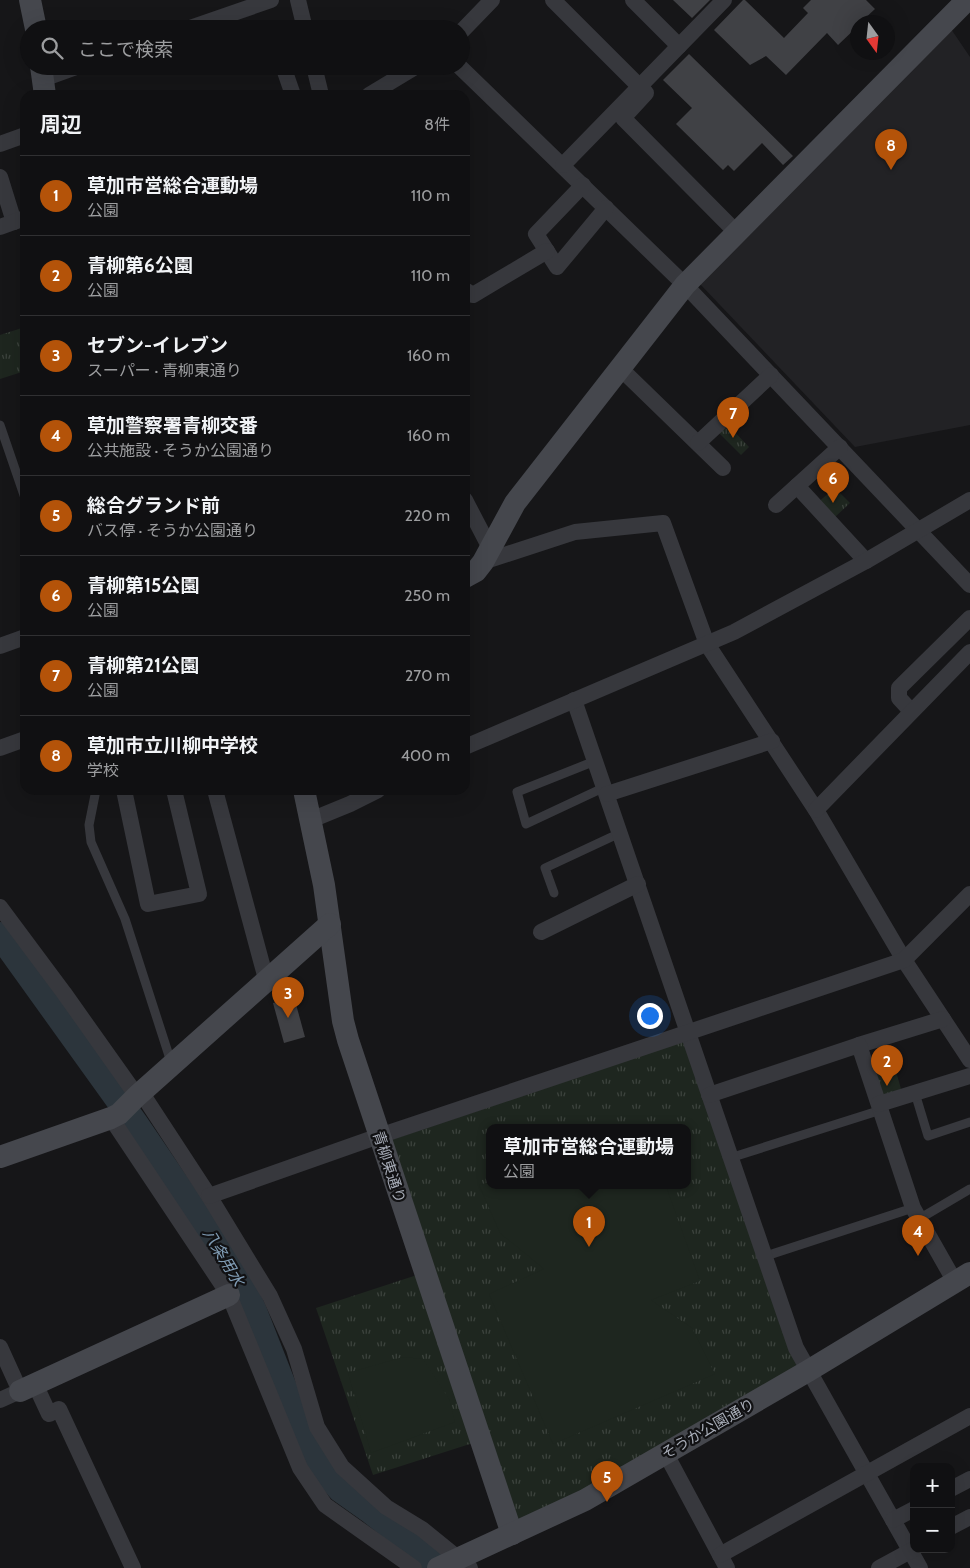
<!DOCTYPE html>
<html lang="ja">
<head>
<meta charset="utf-8">
<style>
  body { margin:0; font-family:Cabin,"Noto Sans JP",sans-serif; background:#1e1e20; color:#f1f3f6 }
  .controls { position:absolute; right:15px; bottom:15px; display:grid; overflow:hidden; border-radius:10px; box-shadow:0 5px 20px #0002 }
  .controls button { width:45px; height:45px; display:grid; place-items:center; padding:0; border:0; border-bottom:1px solid #303032; background:#101012; color:#f1f3f6; font:25px sans-serif }
  .compass { position:absolute; left:850px; top:15px; width:45px; height:45px; border-radius:50%; background:#101012; box-shadow:0 5px 20px #0002; rotate:165deg }
  .you { position:absolute; left:649px; top:1015px; width:18px; height:18px; margin:-12px; border:4px solid #fff; border-radius:50%; background:#1a73e8; box-shadow:0 0 0 8px #1a73e833 }
  .badge { display:grid; place-items:center; width:32px; height:32px; border-radius:50%; background:#b45309; color:#fff; font-size:16px; font-weight:700 }
  .pin { position:absolute; translate:-50% -41px; filter:drop-shadow(0 1px 2px #0008) }
  .pin::after { content:''; position:absolute; top:26px; width:18px; height:15px; background:inherit; clip-path:polygon(0 0,100% 0,50% 100%) }
  .popup { position:absolute; left:486px; top:1124px; width:205px; height:65px; box-sizing:border-box; display:grid; place-content:center; border-radius:10px; background:#101012; filter:drop-shadow(0 1px 4px #0005); font-size:16px; white-space:nowrap; color:#9c9d9f }
  .popup b { font-size:19px; color:#f1f3f6 }
  .popup::after { content:''; position:absolute; left:50%; top:100%; margin-left:-10px; border:10px solid transparent; border-top-color:#101012 }
  .list { margin:0; padding:0; list-style:none }
  h2 { display:flex; justify-content:space-between; align-items:center; height:65px; margin:0; padding:0 20px; font-size:21px }
  h2 small { font-size:16px; font-weight:400; color:#9c9d9f }
  .list li { display:grid; grid-template-columns:32px 1fr auto; gap:15px; align-items:center; box-sizing:border-box; height:80px; padding:0 20px; border-top:1px solid #303032 }
  .list b { display:block; font-size:19px; white-space:nowrap }
  .list p { margin:0; font-size:16px; white-space:nowrap; color:#9c9d9f }
  .list em { font-size:16px; font-style:normal; color:#9c9d9f }
  .icon { flex:none; width:28px; height:28px; fill:none; stroke:currentColor; stroke-width:2; stroke-linecap:round; stroke-linejoin:round }
  .map { position:relative; flex:none; width:970px; height:1568px; overflow:hidden }
  .search { position:absolute; background:#101012; box-shadow:0 5px 20px #0002; left:20px; top:20px; width:450px; height:55px; display:flex; align-items:center; gap:12px; box-sizing:border-box; padding:0 18px; border-radius:28px; color:#9c9d9f; font-size:19px }
  .panel { position:absolute; background:#101012; box-shadow:0 5px 20px #0002; left:20px; top:90px; width:450px; height:705px; border-radius:15px }
  .map>svg:first-child { display:block }
</style>
</head>
<body>
<div class="map">
<svg width="970" height="1568" viewBox="0 0 970 1568">
  <defs>
    <pattern id="park-tufts" width="24" height="20" patternUnits="userSpaceOnUse" patternTransform="scale(1.25)"><rect width="24" height="20" fill="#1e261f"/><path d="M3 7l-1-3M5 7V3M7 7l1-3M15 17l-1-3M17 17v-4M19 17l1-3" fill="none" stroke="#3c433d"/></pattern>
  </defs>
  <rect width="100%" height="100%" fill="#161618"/>
  <polygon fill="#222225" points="951,29 970,57 970,425 855,447 700,284"/>
  <g fill="url(#park-tufts)" fill-rule="evenodd">
    <polygon points="25,327 25,371 0,379 0,335"/>
    <polygon points="725,422 749,447 741,455 716,430"/>
    <polygon points="835,488 850,503 834,518 817,503"/>
    <path d="M 685,1041 L 798,1367 L 577,1496 L 519,1522 L 388,1141 ZM 490,1128 L 688,1128 L 688,1186 L 490,1186 Z"/>
    <polygon points="895,1068 903,1096 880,1103 871,1076"/>
    <polygon points="417,1275 473,1443 373,1475 316,1308"/>
  </g>
  <g fill="#1e261f">
    <polygon points="490,1182 490,1186 666,1186 700,1281 651,1300 692,1328 715,1374 553,1444 489,1294 544,1269 500,1233 479,1185"/>
    <polygon points="403,1357 423,1359 449,1399 455,1422 371,1453 348,1373"/>
  </g>
  <g fill="none" stroke-linecap="round" stroke-linejoin="round">
    <polyline stroke="#2c353c" stroke-width="26" points="0,935 135,1123 235,1270 254,1311 308,1449 324,1471 341,1490 372,1512 443,1568"/>
  </g>
  <g fill="#404145">
    <polygon points="673,0 710,0 692,18"/>
    <polygon points="743,0 745,0 784,38 808,13 803,8 811,0 866,0 875,9 861,22 858,22 858,26 838,45 827,33 786,75 766,56 750,65 714,30"/>
    <polygon points="689,54 793,156 783,165 762,143 734,171 728,165 723,170 676,124 692,108 663,80"/>
    <polygon points="294,997 305,1037 284,1043 273,1003"/>
  </g>
  <g fill="none" stroke-linecap="round" stroke-linejoin="round">
    <g stroke="#37383d" stroke-width="9">
      <polyline points="0,425 25,498"/>
      <polyline points="595,761 517,792 526,824 605,787"/>
      <polyline points="96,790 89,825 91,842 125,919 172,1065"/>
      <polyline points="554,893 545,868 620,833"/>
      <polyline points="915,1093 928,1136 970,1122"/>
      <polyline points="730,1158 881,1110"/>
      <polyline points="919,1219 970,1189"/>
      <polyline points="763,1257 913,1208"/>
    </g>
    <g stroke="#37383d" stroke-width="16">
      <polyline points="298,0 305,29"/>
      <polyline points="553,0 646,93 623,118 737,233"/>
      <polyline points="633,0 679,46"/>
      <polyline points="187,29 271,0"/>
      <polyline points="461,32 492,0"/>
      <polyline points="283,66 293,95"/>
      <polyline points="314,66 321,95"/>
      <polyline points="459,66 685,285 970,585"/>
      <polyline points="43,79 79,66"/>
      <polyline points="369,95 417,66"/>
      <polyline points="0,144 25,135"/>
      <polyline points="563,165 724,0"/>
      <polyline points="0,177 14,222"/>
      <polyline points="583,185 536,234 557,267 606,208"/>
      <polyline points="0,227 25,218"/>
      <polyline points="465,290 473,295 547,251"/>
      <polyline points="620,368 723,468"/>
      <polyline points="698,443 771,375"/>
      <polyline points="797,486 866,561"/>
      <polyline points="465,500 490,548"/>
      <polyline points="776,505 840,447"/>
      <polyline points="483,562 575,532 663,523 707,644 816,810 904,960 970,1060"/>
      <polyline points="0,646 25,637"/>
      <polyline points="574,700 796,1348 920,1568"/>
      <polyline points="911,711 899,698 899,688 970,618"/>
      <polyline points="465,747 734,632 866,561 970,500"/>
      <polyline points="0,748 25,739"/>
      <polyline points="124,790 148,904 199,894 174,790"/>
      <polyline points="215,790 266,979"/>
      <polyline points="607,794 772,741"/>
      <polyline points="816,810 970,652"/>
      <polyline points="311,820 350,804 378,790"/>
      <polyline points="0,907 64,993 137,1096"/>
      <polyline points="541,932 638,884"/>
      <polyline points="859,1045 943,1019"/>
      <polyline points="141,1092 209,1196 270,1296 294,1349 317,1427 342,1467 386,1507 422,1529 470,1568"/>
      <polyline points="709,1095 859,1045 913,1208 955,1282"/>
      <polyline points="879,1104 970,1076"/>
      <polyline points="111,1118 229,1295 300,1468 325,1505 414,1568"/>
      <polyline points="209,1196 379,1136 904,960 970,894"/>
      <polyline points="0,1347 20,1391 0,1400"/>
      <polyline points="35,1384 49,1414 59,1409 133,1568"/>
      <polyline points="666,1454 727,1568"/>
      <polyline points="951,1489 970,1479"/>
      <polyline points="893,1520 914,1509"/>
      <polyline points="951,1527 970,1517"/>
      <polyline points="720,1555 970,1416"/>
      <polyline points="879,1568 914,1549"/>
    </g>
    <g stroke="#45474d" stroke-width="22">
      <polyline points="30,0 36,29"/>
      <polyline points="41,66 45,95"/>
      <polyline points="465,577 476,571 483,562 515,503 685,285 967,0"/>
      <polyline points="304,790 324,885 343,1021 348,1040 512,1534"/>
      <polyline points="0,1157 111,1118 119,1114 137,1096 330,924"/>
      <polyline points="20,1391 229,1295"/>
      <polyline points="438,1568 585,1500 808,1371 970,1273"/>
    </g>
  </g>
  <g text-anchor="middle" stroke-width="4.5" stroke-linejoin="round" paint-order="stroke">
    <g font-size="15" fill="#a8adb8" stroke="#111113">
      <text transform="translate(389 1167) rotate(72)" y="5">青柳東通り</text>
      <text transform="translate(708 1429) rotate(-30)" y="5">そうか公園通り</text>
    </g>
    <g font-size="16" font-style="italic" fill="#7f9bb3" stroke="#111113">
      <text transform="translate(224 1257) rotate(59)" y="6">八条用水</text>
    </g>
  </g>
</svg>
<div class="controls">
<button>+</button>
<button>−</button>
</div>
<svg class="compass" viewBox="-18 -18 36 36"><path d="M0-13l5 13h-10z" fill="#e53935"/><path d="M0 13l5-13h-10z" fill="#9c9d9f"/></svg>
<div class="you"></div>
<div class="pin badge" style="left:589px;top:1247px">1</div>
<div class="popup"><b>草加市営総合運動場</b>公園</div>
<div class="pin badge" style="left:887px;top:1086px">2</div>
<div class="pin badge" style="left:288px;top:1018px">3</div>
<div class="pin badge" style="left:918px;top:1256px">4</div>
<div class="pin badge" style="left:607px;top:1502px">5</div>
<div class="pin badge" style="left:833px;top:503px">6</div>
<div class="pin badge" style="left:733px;top:438px">7</div>
<div class="pin badge" style="left:891px;top:170px">8</div>
<div class="search"><svg class="icon" aria-label="search" viewBox="0 0 24 24"><circle cx="10" cy="10" r="6"/><path d="M15 15l6 6"/></svg>ここで検索</div>
<section class="panel">
<h2>周辺<small>8件</small></h2>
<ul class="list">
<li><span class="badge">1</span><div><b>草加市営総合運動場</b><p>公園</p></div><em>110 m</em></li>
<li><span class="badge">2</span><div><b>青柳第6公園</b><p>公園</p></div><em>110 m</em></li>
<li><span class="badge">3</span><div><b>セブン-イレブン</b><p>スーパー · 青柳東通り</p></div><em>160 m</em></li>
<li><span class="badge">4</span><div><b>草加警察署青柳交番</b><p>公共施設 · そうか公園通り</p></div><em>160 m</em></li>
<li><span class="badge">5</span><div><b>総合グランド前</b><p>バス停 · そうか公園通り</p></div><em>220 m</em></li>
<li><span class="badge">6</span><div><b>青柳第15公園</b><p>公園</p></div><em>250 m</em></li>
<li><span class="badge">7</span><div><b>青柳第21公園</b><p>公園</p></div><em>270 m</em></li>
<li><span class="badge">8</span><div><b>草加市立川柳中学校</b><p>学校</p></div><em>400 m</em></li>
</ul>
</section>
</div>
</body>
</html>
